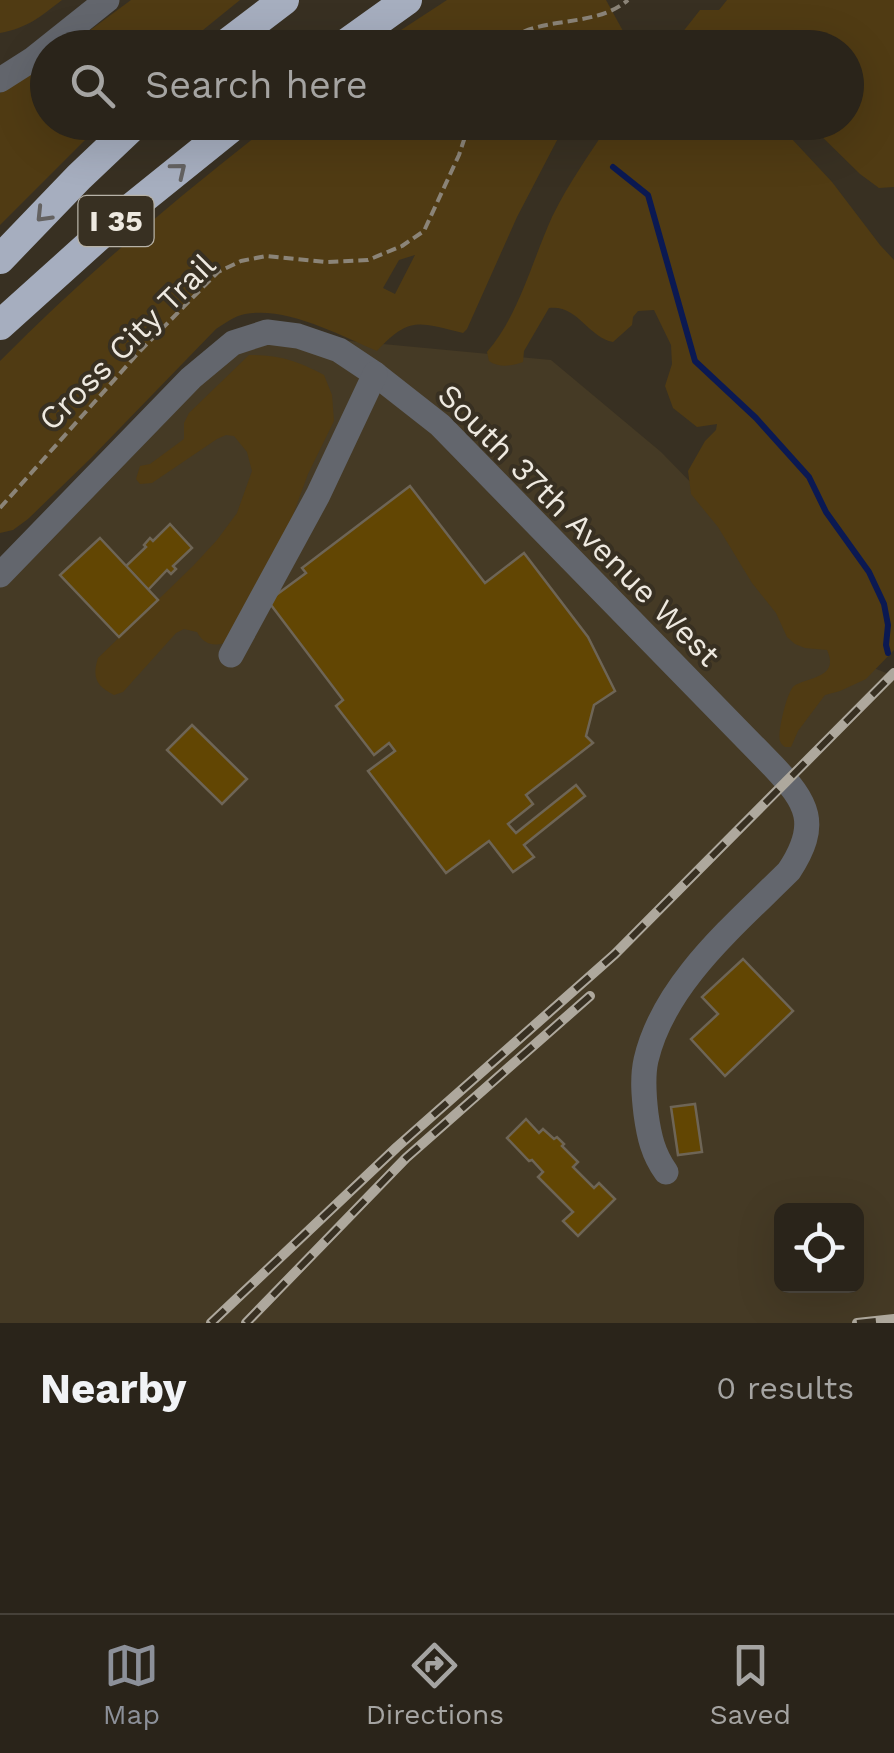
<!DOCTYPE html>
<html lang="en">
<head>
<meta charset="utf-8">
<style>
  body { margin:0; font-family:"Work Sans",sans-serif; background:#322c23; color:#f1f3f6 }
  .controls { position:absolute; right:30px; bottom:30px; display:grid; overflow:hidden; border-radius:15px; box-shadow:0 10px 40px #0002 }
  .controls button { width:90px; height:90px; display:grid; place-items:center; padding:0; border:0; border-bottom:2px solid #464139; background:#2a241a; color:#f1f3f6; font:50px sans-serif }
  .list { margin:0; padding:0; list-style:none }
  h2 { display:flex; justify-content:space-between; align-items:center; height:130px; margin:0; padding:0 40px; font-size:42px }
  h2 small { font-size:32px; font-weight:400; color:#a5a4a2 }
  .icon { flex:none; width:55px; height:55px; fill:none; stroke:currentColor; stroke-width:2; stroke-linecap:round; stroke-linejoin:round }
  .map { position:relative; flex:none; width:894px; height:1323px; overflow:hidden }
  .search { position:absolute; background:#2a241a; box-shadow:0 10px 40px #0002; left:30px; right:30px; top:30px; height:110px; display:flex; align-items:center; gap:25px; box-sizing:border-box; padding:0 35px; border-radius:55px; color:#a5a4a2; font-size:38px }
  .sheet { height:290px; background:#2a241a }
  nav { display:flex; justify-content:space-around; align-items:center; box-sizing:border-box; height:140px; border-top:2px solid #464139; background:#2a241a; font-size:28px; color:#a5a4a2 }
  nav a { display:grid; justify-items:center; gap:5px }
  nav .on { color:#8c9099 }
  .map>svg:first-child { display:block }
</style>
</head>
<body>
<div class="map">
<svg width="894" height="1323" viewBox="0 0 894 1323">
  <rect width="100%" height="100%" fill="#383022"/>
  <path fill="#453a25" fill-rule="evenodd" d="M 298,336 L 551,360 L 661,452 L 871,667 L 894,676 L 894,1323 L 0,1323 L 0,575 L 233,343 ZM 782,1210 L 856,1210 L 856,1286 L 782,1286 Z"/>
  <g fill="#503b13" fill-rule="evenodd">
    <path d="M 0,0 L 62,0 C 41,16 28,28 0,33 Z"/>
    <polygon points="131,0 240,0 182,47 66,48"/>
    <polygon points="447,0 606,0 623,31 615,47 375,47"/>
    <polygon points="727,0 894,0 894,187 879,188 860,174 808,123 846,122 846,48 671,47 700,10 719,10"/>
    <polygon points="47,60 48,122 102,123 0,225 0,93"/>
    <path d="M 273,123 L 566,123 L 517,217 L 467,329 L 463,333 C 420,323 410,315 377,351 C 340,335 286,306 245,314 C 235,316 225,323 216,329 L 90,459 L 28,519 L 13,530 L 0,533 L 0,361 C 85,275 178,197 273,123 ZM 415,255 L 395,294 L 383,288 L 399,260 Z"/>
    <path d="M 610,123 L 777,123 L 832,182 L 880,245 L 894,260 L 894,650 L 866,679 L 840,691 L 825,695 L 798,731 L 791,747 L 785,747 C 783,745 781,744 780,741 C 777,734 787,691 794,686 C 808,677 840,678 827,650 L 805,648 L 795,644 L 787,637 L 776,613 L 752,583 L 718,527 L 691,494 L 688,471 L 705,441 L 716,430 L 717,424 L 697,427 L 673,408 L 665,386 L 672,364 L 671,345 L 654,310 L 638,311 L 633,317 L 632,325 L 613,342 C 588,337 577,304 549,308 L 524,351 L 523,362 C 512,366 499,368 489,361 L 487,352 C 519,315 532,261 552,217 C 568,184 590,153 610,123 Z"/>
    <path d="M 249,355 C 280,355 297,361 324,375 L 332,395 L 334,421 L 308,474 L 279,553 L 232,640 C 218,647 205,647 197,632 L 184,629 L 176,633 L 123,692 L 114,695 C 96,686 92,677 98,658 L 193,566 L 217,540 L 237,513 L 252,471 L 247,452 L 234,436 L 226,435 L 217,439 L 152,483 L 140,484 L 136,479 L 140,466 L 150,464 L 184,439 L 184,423 L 189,413 Z"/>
  </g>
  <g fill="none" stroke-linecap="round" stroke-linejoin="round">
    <g stroke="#0b1952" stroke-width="6">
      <polyline points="530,122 549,132"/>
      <polyline points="613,167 648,195 695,361 756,418 809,477 826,512 869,572 884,604 888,625 886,645 888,653"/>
    </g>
  </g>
  <g fill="#624603" stroke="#6e6556" stroke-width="2.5">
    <polygon points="410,486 485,583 524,553 588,637 615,691 594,705 586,736 593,743 526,795 533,804 508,824 516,833 576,785 585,796 524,845 534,857 513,872 489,841 446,873 368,771 395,751 389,743 374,755 336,706 343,700 268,601 306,573 302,568"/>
    <polygon points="170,524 192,548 173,566 176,569 171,574 167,570 148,590 126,566 146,547 144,545 150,538 153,541"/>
    <polygon points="100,538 158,600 119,637 60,575"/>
    <polygon points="192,725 247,779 222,804 167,750"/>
    <polygon points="743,959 793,1011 725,1076 691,1039 718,1014 702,997"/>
    <polygon points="695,1104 702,1152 678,1155 671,1107"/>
    <polygon points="526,1119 539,1133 543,1129 554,1139 557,1137 564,1144 562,1146 578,1162 573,1167 594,1188 599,1183 615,1199 578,1236 563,1221 573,1212 538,1177 543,1172 532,1160 529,1161 507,1138"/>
  </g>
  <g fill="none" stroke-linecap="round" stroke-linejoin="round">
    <g stroke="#8b8478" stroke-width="4" stroke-dasharray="10 5" stroke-linecap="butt">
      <path d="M 499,48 C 534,12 592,31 628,0"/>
      <polyline points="0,508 140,351 218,272 241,261 266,256 326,262 368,260 402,246 424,231 459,155 470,122"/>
    </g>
    <g stroke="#63666d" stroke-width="25">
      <polyline points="0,80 33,59 107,0"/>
      <path d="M 0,575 L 191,378 L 233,343 L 267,332 L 298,336 L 339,350 L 375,374 L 440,425 L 773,766 C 808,803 820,824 789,871 C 735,925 664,983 646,1060 C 642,1078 644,1097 646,1114 C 649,1136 653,1154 666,1172"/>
      <polyline points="231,655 318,495 375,374"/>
    </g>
    <g stroke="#a6aebf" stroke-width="30">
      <polyline points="221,48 284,0"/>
      <polyline points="340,48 407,0"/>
      <polyline points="0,259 79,177 137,122"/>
      <polyline points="0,325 120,217 238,122"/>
    </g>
    <g stroke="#aea89d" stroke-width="10">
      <g id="rail">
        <polyline points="211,1323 397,1147 615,954 894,673"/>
        <polyline points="246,1323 406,1158 590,996"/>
        <polyline points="857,1323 894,1319"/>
      </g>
    </g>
    <use href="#rail" stroke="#383022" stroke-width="6" stroke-dasharray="19" stroke-linecap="butt"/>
  </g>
  <defs><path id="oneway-chevron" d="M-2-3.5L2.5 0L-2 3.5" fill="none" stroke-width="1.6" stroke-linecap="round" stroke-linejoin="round" transform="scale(2.5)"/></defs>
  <g stroke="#646261">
    <use href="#oneway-chevron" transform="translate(179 170) rotate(-39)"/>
    <use href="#oneway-chevron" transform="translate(43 215) rotate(134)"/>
  </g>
  <g text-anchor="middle" stroke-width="8" stroke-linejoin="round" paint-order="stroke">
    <rect fill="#383022" stroke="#b7b2a7" stroke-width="2.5" x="78.5" y="196" width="75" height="50" rx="8"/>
    <g font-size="30" font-weight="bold" fill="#eee9e0">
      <text x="116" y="231">I 35</text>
    </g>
    <g font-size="32" fill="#eee9e0" stroke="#383022">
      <text transform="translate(127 342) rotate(-45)" y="11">Cross City Trail</text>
      <text transform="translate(579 525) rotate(45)" y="11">South 37th Avenue West</text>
    </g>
  </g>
</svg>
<div class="controls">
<button><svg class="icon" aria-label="locate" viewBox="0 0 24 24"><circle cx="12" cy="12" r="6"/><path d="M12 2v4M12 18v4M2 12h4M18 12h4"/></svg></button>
</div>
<div class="search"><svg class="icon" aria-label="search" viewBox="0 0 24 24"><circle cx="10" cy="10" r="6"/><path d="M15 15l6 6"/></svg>Search here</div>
</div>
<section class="sheet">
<h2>Nearby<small>0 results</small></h2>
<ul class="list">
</ul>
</section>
<nav>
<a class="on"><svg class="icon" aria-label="map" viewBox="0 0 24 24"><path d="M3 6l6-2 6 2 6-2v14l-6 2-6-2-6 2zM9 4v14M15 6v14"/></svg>Map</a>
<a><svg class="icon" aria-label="directions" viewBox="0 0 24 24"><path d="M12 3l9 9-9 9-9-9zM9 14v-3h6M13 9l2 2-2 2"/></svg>Directions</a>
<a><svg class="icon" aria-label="saved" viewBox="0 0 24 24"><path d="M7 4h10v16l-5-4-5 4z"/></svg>Saved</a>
</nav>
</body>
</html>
